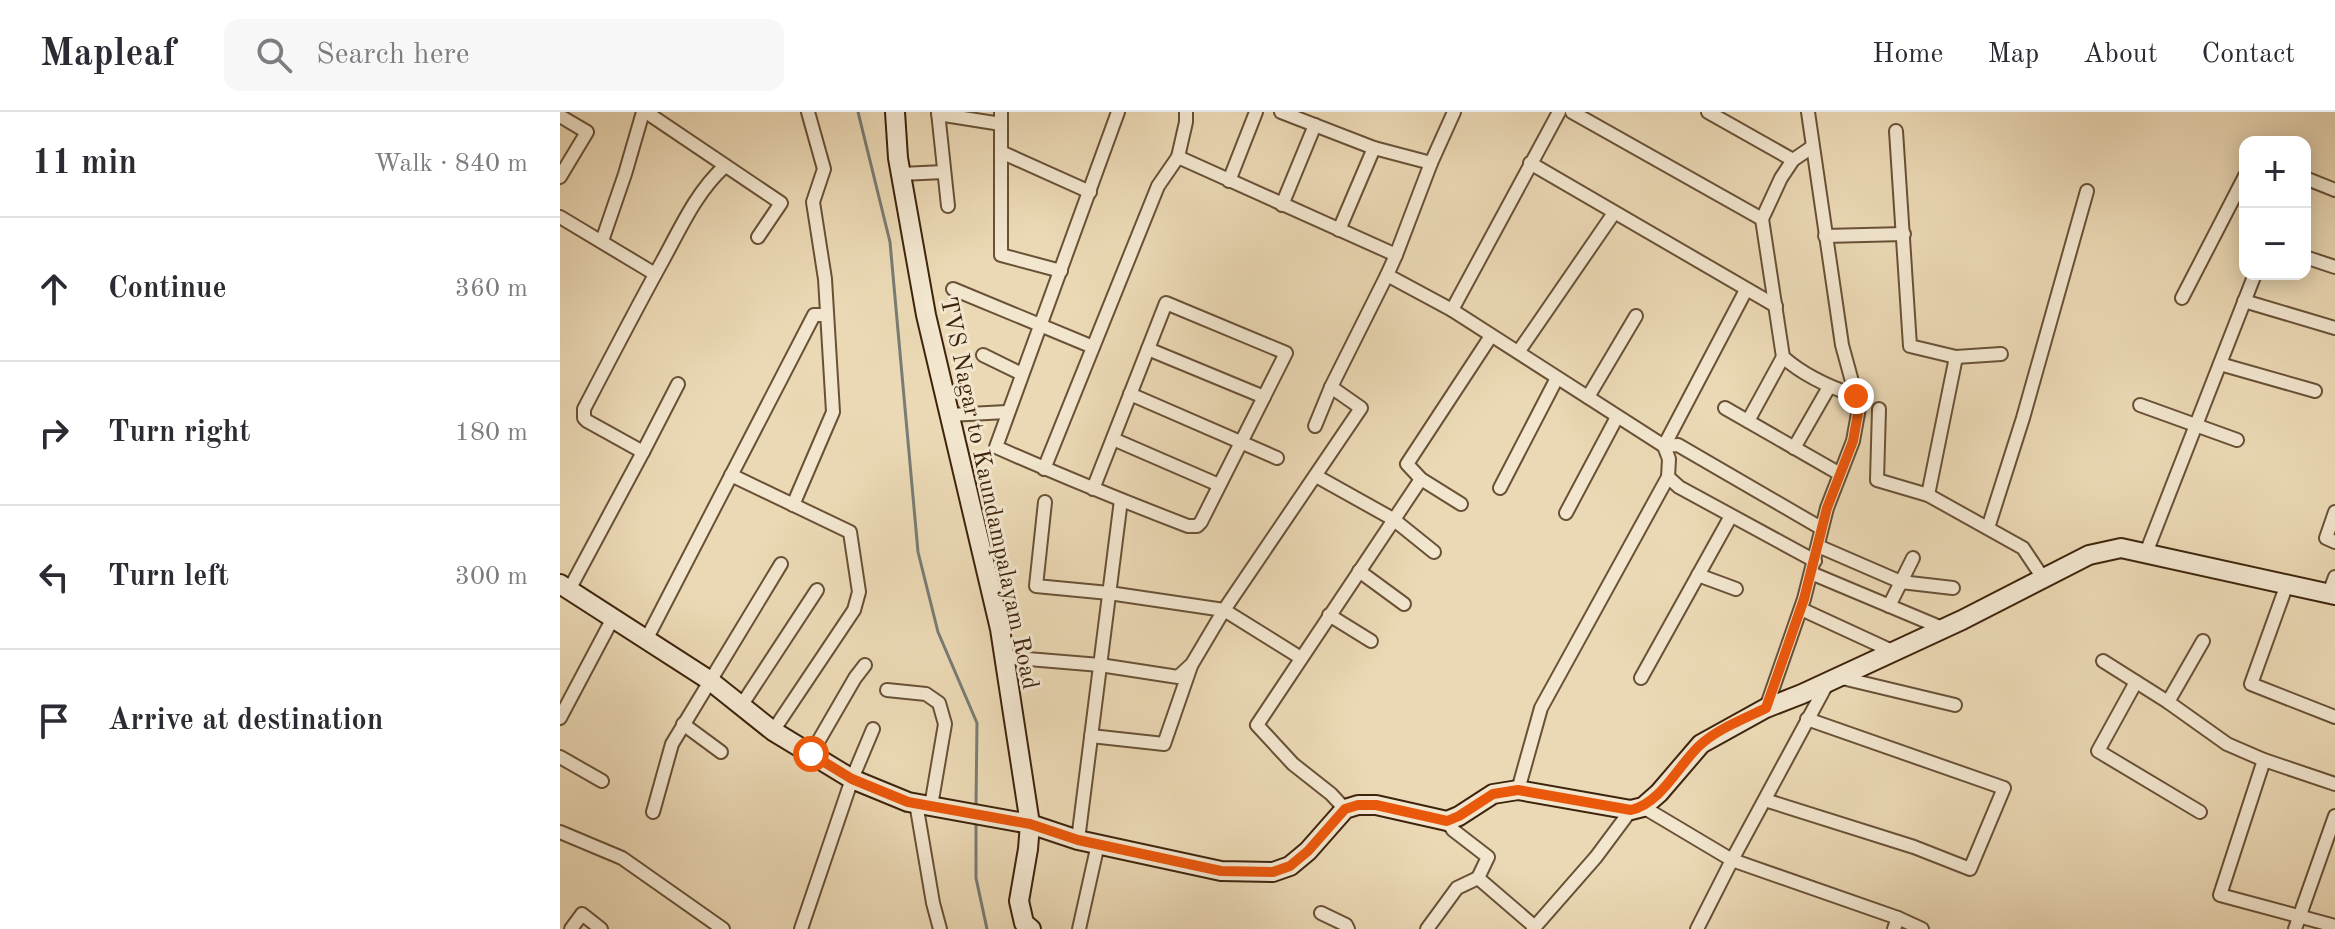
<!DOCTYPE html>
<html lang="en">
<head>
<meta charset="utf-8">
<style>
  body { margin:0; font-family:"Old Standard TT",serif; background:#f7f7f7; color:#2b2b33 }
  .controls { position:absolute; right:24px; top:24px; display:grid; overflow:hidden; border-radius:16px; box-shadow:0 4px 20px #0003 }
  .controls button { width:72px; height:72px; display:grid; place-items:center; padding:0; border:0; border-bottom:2px solid #e1e1e2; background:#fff; color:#2b2b33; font:40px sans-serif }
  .stop { position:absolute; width:24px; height:24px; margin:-18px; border:6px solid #ea580c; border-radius:50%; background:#fff }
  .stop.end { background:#ea580c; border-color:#fff; box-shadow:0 2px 8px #0008 }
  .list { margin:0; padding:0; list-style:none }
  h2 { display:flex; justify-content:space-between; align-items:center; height:104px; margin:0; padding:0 32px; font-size:34px }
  h2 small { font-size:26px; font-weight:400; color:#7c7c81 }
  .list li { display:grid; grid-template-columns:52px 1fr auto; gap:24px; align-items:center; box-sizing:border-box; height:144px; padding:0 32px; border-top:2px solid #e1e1e2 }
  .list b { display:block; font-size:30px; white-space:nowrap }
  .list em { font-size:26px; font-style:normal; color:#7c7c81 }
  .icon { flex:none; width:44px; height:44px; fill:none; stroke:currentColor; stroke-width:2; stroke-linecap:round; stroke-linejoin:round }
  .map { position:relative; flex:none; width:1775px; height:817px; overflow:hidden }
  header { display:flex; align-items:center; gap:48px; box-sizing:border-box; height:112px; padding:0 40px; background:#fff; border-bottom:2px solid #e1e1e2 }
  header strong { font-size:38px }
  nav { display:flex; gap:44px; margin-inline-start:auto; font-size:28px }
  .search { width:560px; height:72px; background:#f7f7f7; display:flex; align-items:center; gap:20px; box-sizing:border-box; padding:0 28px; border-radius:16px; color:#7c7c81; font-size:30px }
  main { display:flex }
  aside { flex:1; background:#fff }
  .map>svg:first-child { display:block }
</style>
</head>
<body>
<header>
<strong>Mapleaf</strong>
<div class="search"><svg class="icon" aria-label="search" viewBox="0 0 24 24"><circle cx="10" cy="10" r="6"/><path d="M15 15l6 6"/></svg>Search here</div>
<nav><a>Home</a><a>Map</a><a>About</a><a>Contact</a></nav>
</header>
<main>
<aside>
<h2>11 min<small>Walk · 840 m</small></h2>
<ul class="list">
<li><svg class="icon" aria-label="ahead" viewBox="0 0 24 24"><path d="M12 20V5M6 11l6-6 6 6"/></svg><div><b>Continue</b></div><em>360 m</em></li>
<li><svg class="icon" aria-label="right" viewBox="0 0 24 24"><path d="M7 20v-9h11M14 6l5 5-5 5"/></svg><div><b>Turn right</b></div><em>180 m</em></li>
<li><svg class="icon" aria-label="left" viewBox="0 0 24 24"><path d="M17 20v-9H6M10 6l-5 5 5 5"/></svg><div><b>Turn left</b></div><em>300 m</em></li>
<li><svg class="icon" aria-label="arrive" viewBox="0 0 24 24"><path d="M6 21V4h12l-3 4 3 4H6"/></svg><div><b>Arrive at destination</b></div></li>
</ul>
</aside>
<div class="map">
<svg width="1775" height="817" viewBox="0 0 1775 817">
  <rect width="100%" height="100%" fill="#ebd9b5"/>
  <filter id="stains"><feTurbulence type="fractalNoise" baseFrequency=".0025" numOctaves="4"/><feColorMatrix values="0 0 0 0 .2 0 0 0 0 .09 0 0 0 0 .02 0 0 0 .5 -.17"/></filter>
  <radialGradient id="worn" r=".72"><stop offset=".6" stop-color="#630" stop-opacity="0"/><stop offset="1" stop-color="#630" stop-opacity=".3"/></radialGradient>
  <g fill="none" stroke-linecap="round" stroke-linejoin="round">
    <g stroke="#787c74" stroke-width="3">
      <polyline points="298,0 330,130 358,440 378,520 417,611 416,694"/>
      <polyline points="416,710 416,766 427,817"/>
    </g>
    <g stroke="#695136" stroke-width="16">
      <g id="street">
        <polyline points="86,0 221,91 198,125"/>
        <polyline points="378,0 388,94"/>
        <polyline points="441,0 441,143 501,159"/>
        <polyline points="721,0 814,36 871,51"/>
        <polyline points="1012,0 1202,107"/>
        <polyline points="1148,0 1233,48"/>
        <polyline points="1248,0 1282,233 1296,284"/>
        <polyline points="378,2 441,12"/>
        <polyline points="0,4 27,20 0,65"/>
        <polyline points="1336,19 1350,234 1396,245 1368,383"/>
        <polyline points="441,40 530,80"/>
        <polyline points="618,45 626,10 626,0"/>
        <polyline points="970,51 1216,194"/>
        <polyline points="341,62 384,60"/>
        <polyline points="1745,66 1775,78"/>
        <polyline points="669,69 696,0"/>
        <polyline points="722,93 755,13"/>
        <polyline points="0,105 95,162"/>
        <polyline points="779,118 814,36"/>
        <polyline points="1265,124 1344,122"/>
        <polyline points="42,129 65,62 83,0"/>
        <polyline points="836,143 871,51 894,0"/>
        <polyline points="1745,145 1775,155"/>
        <polyline points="393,177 533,235"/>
        <polyline points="1186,178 1104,334 1109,347 1108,365 1119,375 1255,449"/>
        <polyline points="1622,186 1685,64"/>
        <polyline points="1684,189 1775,216"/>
        <polyline points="892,198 999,0"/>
        <polyline points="588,237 704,285"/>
        <polyline points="959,239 1054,101"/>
        <polyline points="423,243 462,262"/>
        <polyline points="1396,245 1441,242"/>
        <polyline points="1660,252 1755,279"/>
        <polyline points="570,282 717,346"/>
        <polyline points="1028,285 1076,204"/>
        <polyline points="1580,293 1677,328"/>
        <polyline points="1165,296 1280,362"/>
        <polyline points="1319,297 1317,368 1368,383 1463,436 1483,466"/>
        <polyline points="389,303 447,300"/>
        <polyline points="1188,309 1223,245"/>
        <polyline points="755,314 771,275 827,163"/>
        <polyline points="553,327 659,373"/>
        <polyline points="1234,336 1269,275"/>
        <polyline points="83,340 118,272"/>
        <polyline points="484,357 598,74 618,45 836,143 827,163 892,198 1104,334 1118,333 1261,416"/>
        <polyline points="171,363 290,420 299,480 294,498 213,619"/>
        <polyline points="756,364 833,407 874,440"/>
        <polyline points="940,376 997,266"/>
        <path d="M 533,377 L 606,191 L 726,241 L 641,410 L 637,414 L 628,414 C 563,389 499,363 436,335 L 558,0"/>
        <polyline points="485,390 476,474 549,481 664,498 801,296 771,275"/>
        <polyline points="901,392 861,367 847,352 931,224"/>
        <polyline points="233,393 273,300 265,167 253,90 264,57 248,0"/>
        <polyline points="1775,400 1766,426 1775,430"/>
        <polyline points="1006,401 1057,305"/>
        <polyline points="1428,416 1463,306 1527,79"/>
        <polyline points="1258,434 1341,470 1393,476"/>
        <polyline points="1586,441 1695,162"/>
        <polyline points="799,459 844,492"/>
        <polyline points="1251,461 1382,516"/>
        <polyline points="1138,463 1176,477"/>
        <polyline points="1727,472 1691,572 1775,605"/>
        <path d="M 9,478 L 83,340 L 27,309 L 24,306 L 24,297 C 50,247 76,197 103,148 C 121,115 137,79 165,54"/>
        <polyline points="1769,481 1775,465"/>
        <polyline points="1329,494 1353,446"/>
        <polyline points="1241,497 1332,539"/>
        <polyline points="769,503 811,529"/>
        <polyline points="86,528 254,203 267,203"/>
        <polyline points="1643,529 1608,590 1667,632 1704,648 1775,672"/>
        <polyline points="445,545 540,553 618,565 632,552 664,498 741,546"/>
        <polyline points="1543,549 1608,590"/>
        <polyline points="1278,565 1395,593"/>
        <polyline points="1081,566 1171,404"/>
        <polyline points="1576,570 1538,639 1640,700"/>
        <polyline points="1267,572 1172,748 1338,806 1334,817"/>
        <polyline points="327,578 366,582 379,591 385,612 371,694"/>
        <polyline points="181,594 257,478"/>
        <path d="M 1206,596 L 1244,487 L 1267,396 L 1293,329 L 1299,296 L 1296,284 C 1269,275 1244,264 1223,245 L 1202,107 L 1221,66 L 1233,48 L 1252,35"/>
        <polyline points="0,606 53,506"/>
        <polyline points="123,612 161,640"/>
        <polyline points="531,624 604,632 631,554"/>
        <polyline points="251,642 295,566 305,553"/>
        <polyline points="0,645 42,669"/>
        <polyline points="1704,648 1660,783 1775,814"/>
        <polyline points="958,678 981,596 1108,365"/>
        <polyline points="1205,688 1354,735 1410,757 1444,676 1247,607"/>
        <polyline points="356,691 373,791 380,817"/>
        <polyline points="1083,695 1172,748 1137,817"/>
        <polyline points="785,697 771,682 733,652 697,613 861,367"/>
        <polyline points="93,700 112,632 221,452"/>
        <polyline points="887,709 893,718 928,745 918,766 975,815"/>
        <polyline points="0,720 62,746 163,817"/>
        <polyline points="518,728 561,388"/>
        <polyline points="761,801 786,813 788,817"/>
        <polyline points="1338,806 1362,817"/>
        <polyline points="11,817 22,802 41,817"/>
        <polyline points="241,817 292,667 313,617"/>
        <polyline points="519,817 538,732"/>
        <polyline points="867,817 897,776 918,766"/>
        <polyline points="973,817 1036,745 1071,698"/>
        <polyline points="1735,817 1775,704"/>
      </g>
    </g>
    <g stroke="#3e240c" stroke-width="22">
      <g id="secondary">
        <polyline points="335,0 338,46 366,203 440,517 470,712 468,737 459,789 464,811 471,817"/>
        <polyline points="0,472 149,568 213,619 292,667 348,690 470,712 518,728 661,759 713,760 730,754 748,739 785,697 798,693 816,693 887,709 899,704 933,682 958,678 1071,698 1083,695 1099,681 1141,632 1206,596 1242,582 1402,508 1529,443 1561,436 1775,483"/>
      </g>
    </g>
    <use href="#street" stroke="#f2e6cf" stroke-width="12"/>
    <use href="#secondary" stroke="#f2e6cf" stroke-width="18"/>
  </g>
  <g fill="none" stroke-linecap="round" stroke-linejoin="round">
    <path stroke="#ea580c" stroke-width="10" d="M 251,642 L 292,667 L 348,690 L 470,712 L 518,728 L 661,759 L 713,760 L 730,754 L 748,739 L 785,697 L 798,693 L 816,693 L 887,709 L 899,704 L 933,682 L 958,678 L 1071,698 C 1101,691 1118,654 1139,634 C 1157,617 1184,607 1206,596 L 1244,487 L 1267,396 L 1293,329 L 1299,296 L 1296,284"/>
  </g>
  <g text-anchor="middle" stroke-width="6" stroke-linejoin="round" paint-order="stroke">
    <g font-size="24" fill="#3e240c" stroke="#f2e6cf">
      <text transform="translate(430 381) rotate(78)" y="8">TVS Nagar to Kaundampalayam Road</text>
    </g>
  </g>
  <rect width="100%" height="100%" filter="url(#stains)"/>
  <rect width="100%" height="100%" fill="url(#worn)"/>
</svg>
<div class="controls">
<button>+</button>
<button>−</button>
</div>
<div class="stop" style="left:251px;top:642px"></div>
<div class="stop end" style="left:1296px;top:284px"></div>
</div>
</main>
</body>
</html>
